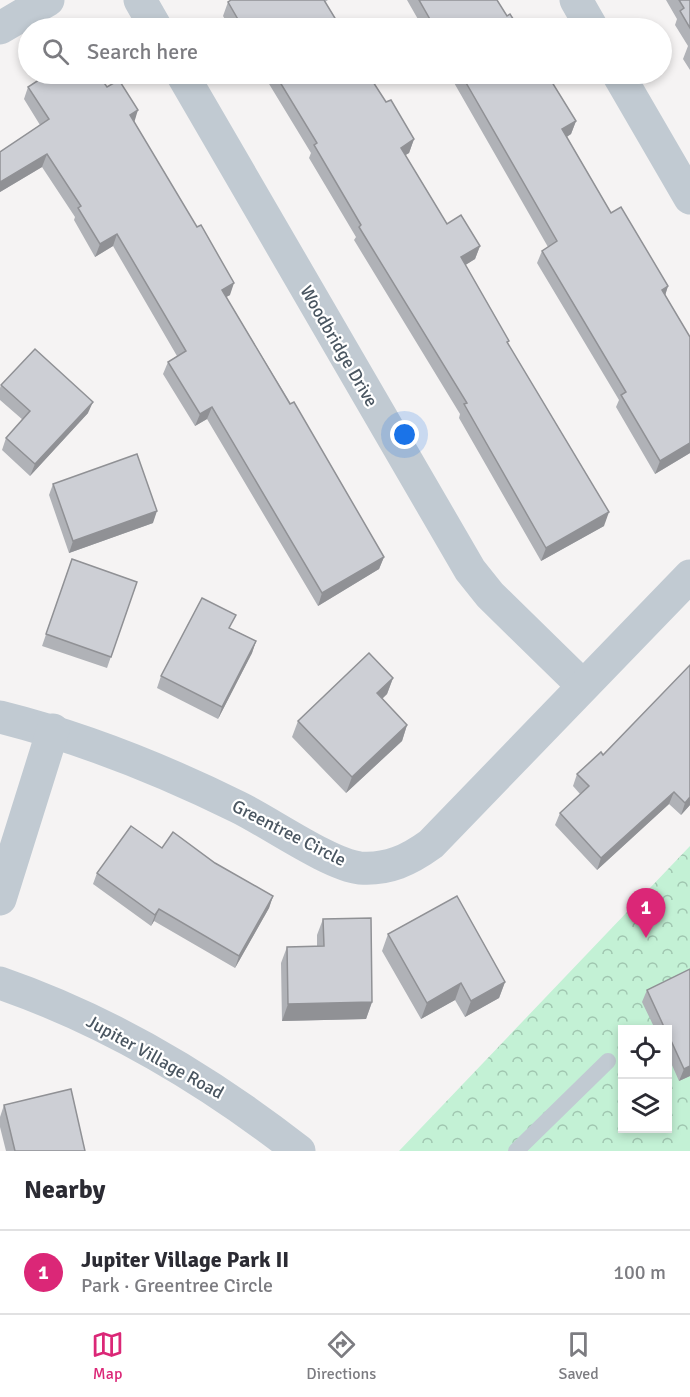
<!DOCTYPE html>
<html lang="en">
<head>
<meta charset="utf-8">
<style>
  body { margin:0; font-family:Signika,sans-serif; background:#f2f2f3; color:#2b2b33 }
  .controls { position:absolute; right:18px; bottom:18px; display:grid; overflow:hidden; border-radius:0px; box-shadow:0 3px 9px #0003 }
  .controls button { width:54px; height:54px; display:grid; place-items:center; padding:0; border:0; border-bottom:2px solid #e1e1e2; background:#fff; color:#2b2b33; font:30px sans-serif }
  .you { position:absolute; left:405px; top:435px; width:21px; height:21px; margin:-15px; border:4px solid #fff; border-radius:50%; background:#1a73e8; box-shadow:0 0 0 9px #1a73e833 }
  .badge { display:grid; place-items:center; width:39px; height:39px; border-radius:50%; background:#db2777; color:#fff; font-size:20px; font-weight:700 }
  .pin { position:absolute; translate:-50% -50px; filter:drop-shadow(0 2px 3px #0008) }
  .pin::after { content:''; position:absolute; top:32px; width:21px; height:18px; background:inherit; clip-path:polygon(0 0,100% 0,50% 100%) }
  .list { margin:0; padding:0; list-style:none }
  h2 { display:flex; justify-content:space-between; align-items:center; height:78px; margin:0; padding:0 24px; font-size:26px }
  h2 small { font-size:20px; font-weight:400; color:#7c7c81 }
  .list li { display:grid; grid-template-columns:39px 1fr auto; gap:18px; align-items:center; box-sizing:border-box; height:84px; padding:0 24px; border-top:2px solid #e1e1e2 }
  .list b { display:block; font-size:22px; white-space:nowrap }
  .list p { margin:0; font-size:20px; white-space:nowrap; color:#7c7c81 }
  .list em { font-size:20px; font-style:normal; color:#7c7c81 }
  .icon { flex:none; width:33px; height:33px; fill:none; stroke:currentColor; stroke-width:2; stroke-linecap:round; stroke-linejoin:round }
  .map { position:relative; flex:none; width:690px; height:1151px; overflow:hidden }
  .search { position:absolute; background:#fff; box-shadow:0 3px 9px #0003; left:18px; right:18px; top:18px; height:66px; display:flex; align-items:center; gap:15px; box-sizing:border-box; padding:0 21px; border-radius:33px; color:#7c7c81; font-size:22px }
  .sheet { height:162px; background:#fff }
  nav { display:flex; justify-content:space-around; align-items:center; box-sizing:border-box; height:84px; border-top:2px solid #e1e1e2; background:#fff; font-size:16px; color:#7c7c81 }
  nav a { display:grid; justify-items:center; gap:3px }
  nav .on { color:#db2777 }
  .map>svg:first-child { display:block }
</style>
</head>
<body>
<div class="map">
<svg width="690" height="1151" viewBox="0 0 690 1151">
  <defs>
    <pattern id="park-crowns" width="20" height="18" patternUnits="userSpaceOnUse" patternTransform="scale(1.5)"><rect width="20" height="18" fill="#c3f1d5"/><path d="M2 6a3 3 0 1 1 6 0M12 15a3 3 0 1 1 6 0" fill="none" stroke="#a0c6b0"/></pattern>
  </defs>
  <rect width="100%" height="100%" fill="#f5f3f3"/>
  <path fill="url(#park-crowns)" fill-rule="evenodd" d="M 690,846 L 690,1151 L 399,1151 ZM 622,1030 L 668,1030 L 668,1128 L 622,1128 Z"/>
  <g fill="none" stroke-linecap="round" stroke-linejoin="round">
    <polyline stroke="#c1cad2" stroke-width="16" points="516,1151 608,1061"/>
    <g stroke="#c1cad2" stroke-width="33">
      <polyline points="140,0 156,28"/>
      <polyline points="576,0 592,28"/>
      <polyline points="0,28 48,0"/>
      <polyline points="182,74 470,570 490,595 583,686"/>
      <polyline points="618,74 690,198"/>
      <path d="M 0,717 C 84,738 161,769 238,807 C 269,822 330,865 360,868 C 388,870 409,860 431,844 L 690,576"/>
      <polyline points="0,899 53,730"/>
      <path d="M 0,983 C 110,1021 208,1080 299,1151"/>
    </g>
  </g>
  <g fill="#b0b2b7">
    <polygon points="328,0 325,2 341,28 230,28 223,16 228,2"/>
    <polygon points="407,0 497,0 507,16 519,28 423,28"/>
    <polygon points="666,0 690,0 690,70 683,59 688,46 675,25 677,19"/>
    <polygon points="263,74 368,74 386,102 414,139 409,153 405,155 447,224 480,246 475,259 465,265 508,344 604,526 541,561 459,418 460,414 354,240 356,237 309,158 311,153"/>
    <polygon points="449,74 547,74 576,121 571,134 567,137 611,213 668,286 665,295 690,453 655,474 616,407 619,400 537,263 542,251 548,247"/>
    <polygon points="28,87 107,87 134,121 230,295 226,297 384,557 379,569 318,606 207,419 195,426 163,374 168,362 177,356 113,246 95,257 74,220 75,217 42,167 0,192 0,152 40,125 24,99"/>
    <polygon points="1,385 88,413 30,476 2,450 6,438 23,420 0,400 0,388"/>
    <polygon points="53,484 153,523 69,553 49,495"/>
    <polygon points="72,559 137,582 107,668 42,646"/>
    <polygon points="230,628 256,641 252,653 218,719 157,688 161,676"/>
    <polygon points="690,665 690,805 681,815 669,804 597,870 555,825 560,813 580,794 573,786 577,774 603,755"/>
    <polygon points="393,678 387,694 382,699 407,725 402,741 346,793 292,737 298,721"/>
    <polygon points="215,863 273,896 269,908 235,968 154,921 151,926 93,884 97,873"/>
    <polygon points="323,919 372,1002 366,1019 282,1021 281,963 287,947 317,946 317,935"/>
    <polygon points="388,934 505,982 499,998 465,1017 455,1000 421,1019 382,951"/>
    <polygon points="690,969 690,1076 679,1081 668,1056 668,1029 655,1029 642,1002 647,990"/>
    <polygon points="4,1105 85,1151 6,1151 0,1127 0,1117"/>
  </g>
  <g fill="#909195">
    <polygon points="138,110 134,123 130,115"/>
    <polygon points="576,121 571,134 558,142 562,129"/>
    <polygon points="414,139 409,153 396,161 401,148"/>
    <polygon points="47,154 42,167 0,192 0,182"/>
    <polygon points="117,234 113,246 95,257 100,244"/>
    <polygon points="480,246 475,259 456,271 461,257"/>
    <polygon points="234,283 230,295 217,302 222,290"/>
    <polygon points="668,286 664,299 662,290"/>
    <polygon points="93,402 88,413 30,476 35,464"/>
    <polygon points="212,407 207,419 195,426 200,414"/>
    <polygon points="690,443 690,453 655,474 660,461"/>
    <polygon points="157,511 153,523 69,553 73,541"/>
    <polygon points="609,512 604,526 541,561 546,548"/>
    <polygon points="384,557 379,569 318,606 322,593"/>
    <polygon points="256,641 252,653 218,719 222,707"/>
    <polygon points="393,678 387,694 371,709 377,693"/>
    <polygon points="407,725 402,741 346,793 352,777"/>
    <polygon points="674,792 669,804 597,870 601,858"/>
    <polygon points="690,797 690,805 681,815 685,803"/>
    <polygon points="273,896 269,908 235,968 239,956"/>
    <polygon points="159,909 154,921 151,926 155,915"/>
    <polygon points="505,982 499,998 465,1017 471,1001"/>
    <polygon points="461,983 455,1000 421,1019 427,1003"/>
    <polygon points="372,1002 366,1019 282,1021 288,1004"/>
    <polygon points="690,1066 690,1076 679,1081 684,1069"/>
  </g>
  <g fill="#cdcfd5" stroke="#909195" stroke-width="1.5">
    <polygon points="231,0 324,0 341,28 243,28 228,2"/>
    <polygon points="419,0 497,0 507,16 510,14 519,28 435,28"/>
    <polygon points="679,0 690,0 690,28 680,11 684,8"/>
    <polygon points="48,74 98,74 107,87 119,80 138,110 130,115 197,227 201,225 234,283 222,290 290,404 294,402 384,557 322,593 212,407 200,414 168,362 186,351 117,234 100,244 78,208 81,206 47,154 0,182 0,152 49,119 28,87"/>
    <polygon points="275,74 368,74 386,102 391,100 414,139 401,148 447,224 461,215 480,246 461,257 509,341 507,342 609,512 546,548 464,404 467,403 359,227 361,225 314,145 317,143"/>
    <polygon points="461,74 547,74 576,121 562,129 611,213 621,207 668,286 662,290 690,337 690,443 660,461 621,395 626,392 542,251 557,241"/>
    <polygon points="35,349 93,402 35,464 6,438 30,411 1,385"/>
    <polygon points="137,454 157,511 73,541 53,484"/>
    <polygon points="72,559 137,582 111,657 46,634"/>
    <polygon points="202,598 236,615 229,628 256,641 222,707 161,676"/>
    <polygon points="369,653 393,678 377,693 407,725 352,777 298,721"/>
    <polygon points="690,665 690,797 685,803 674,792 601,858 560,813 589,786 577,774 601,752 603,755"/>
    <polygon points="131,826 162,848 173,832 215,863 273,896 239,956 159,909 155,915 97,873"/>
    <polygon points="457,896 505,982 471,1001 461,983 427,1003 388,934"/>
    <polygon points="371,918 372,1002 288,1004 287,947 324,946 323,919"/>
    <polygon points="690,969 690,1066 684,1069 668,1034 668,1029 665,1029 647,990"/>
    <polygon points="71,1089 85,1151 15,1151 4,1105"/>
  </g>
  <g text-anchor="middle" stroke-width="4.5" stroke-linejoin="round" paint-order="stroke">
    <g font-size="18" fill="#4a5661" stroke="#fff">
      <text transform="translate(339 346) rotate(60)" y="6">Woodbridge Drive</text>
      <text transform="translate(289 833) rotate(27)" y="6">Greentree Circle</text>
      <text transform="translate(155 1057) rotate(29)" y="6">Jupiter Village Road</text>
    </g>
  </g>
</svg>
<div class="controls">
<button><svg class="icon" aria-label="locate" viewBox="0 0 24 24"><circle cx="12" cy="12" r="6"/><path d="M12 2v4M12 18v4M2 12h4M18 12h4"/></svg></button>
<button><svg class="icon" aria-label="layers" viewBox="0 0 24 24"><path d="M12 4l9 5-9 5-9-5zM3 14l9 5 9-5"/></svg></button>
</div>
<div class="you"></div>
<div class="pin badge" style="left:646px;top:938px">1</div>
<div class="search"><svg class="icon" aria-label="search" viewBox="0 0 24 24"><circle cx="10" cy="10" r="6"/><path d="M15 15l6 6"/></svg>Search here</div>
</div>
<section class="sheet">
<h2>Nearby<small></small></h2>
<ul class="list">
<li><span class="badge">1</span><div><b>Jupiter Village Park II</b><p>Park · Greentree Circle</p></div><em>100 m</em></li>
</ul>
</section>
<nav>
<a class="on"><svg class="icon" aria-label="map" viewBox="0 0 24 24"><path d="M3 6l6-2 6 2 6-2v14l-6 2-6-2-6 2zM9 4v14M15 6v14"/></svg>Map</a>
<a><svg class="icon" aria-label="directions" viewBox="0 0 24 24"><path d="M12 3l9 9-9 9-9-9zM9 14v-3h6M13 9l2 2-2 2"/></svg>Directions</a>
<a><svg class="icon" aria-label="saved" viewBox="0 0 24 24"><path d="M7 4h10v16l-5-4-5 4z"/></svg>Saved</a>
</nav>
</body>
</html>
